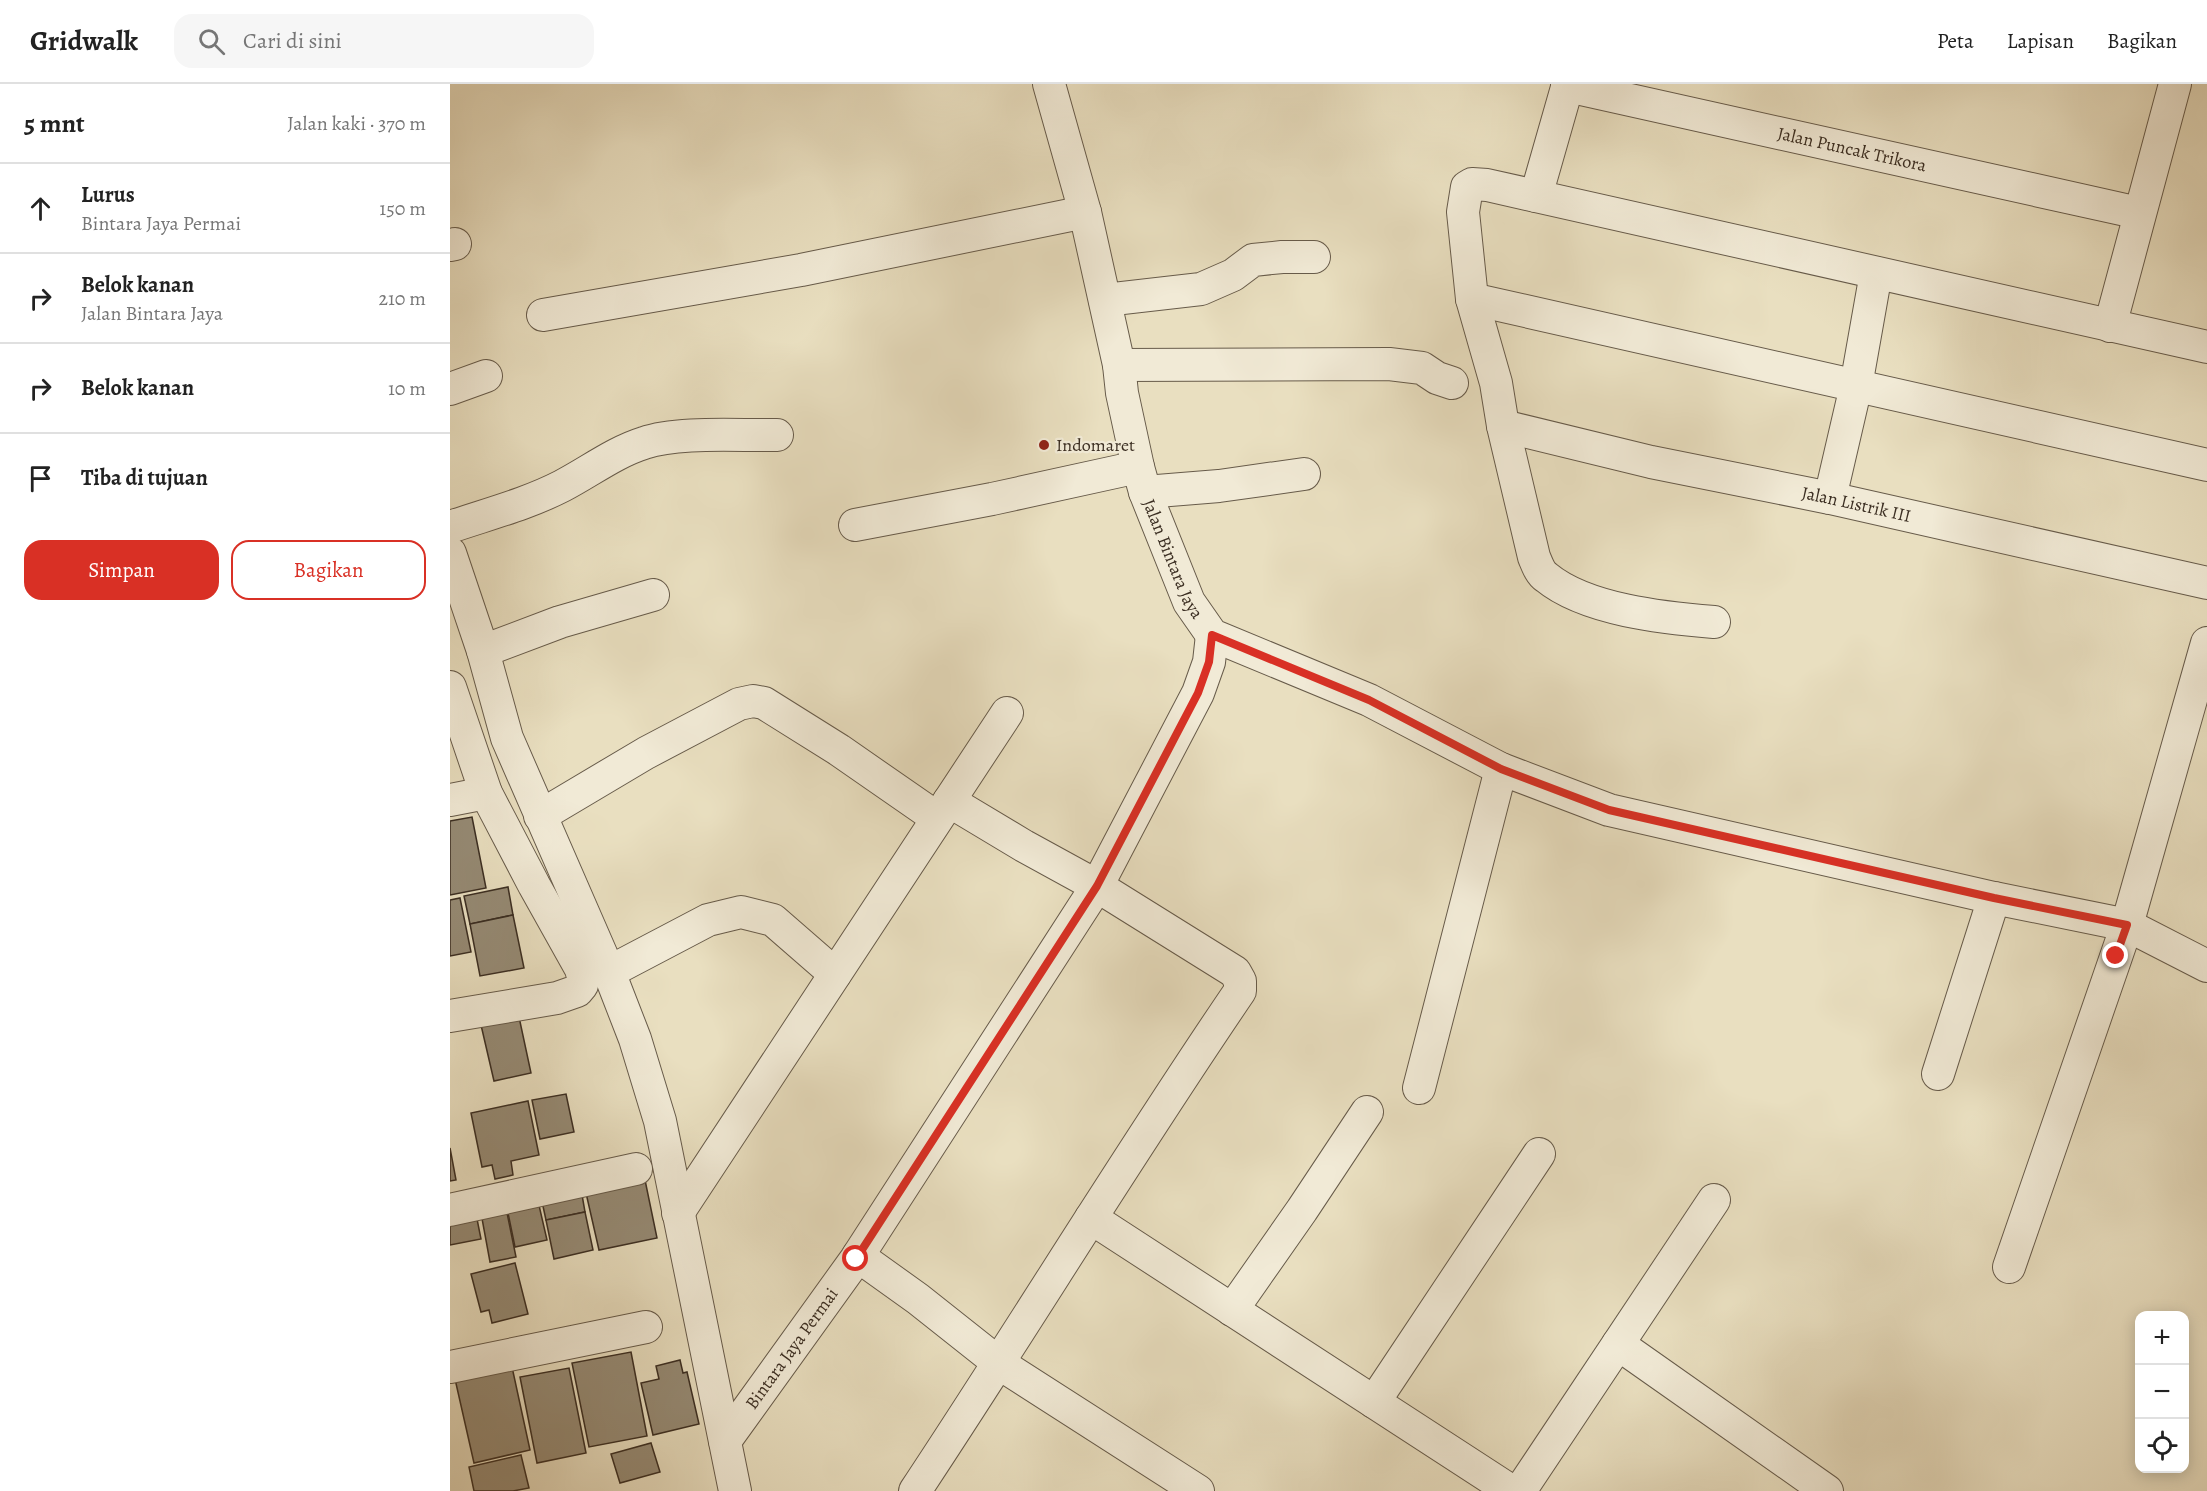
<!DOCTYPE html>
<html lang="id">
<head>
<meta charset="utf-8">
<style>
  body { margin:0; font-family:Alegreya,serif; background:#f6f6f6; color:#222 }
  .controls { position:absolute; right:18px; bottom:18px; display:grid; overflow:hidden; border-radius:12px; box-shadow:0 3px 15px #0003 }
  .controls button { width:54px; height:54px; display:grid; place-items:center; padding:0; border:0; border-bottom:2px solid #e0e0e0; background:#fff; color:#222; font:30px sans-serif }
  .stop { position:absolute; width:18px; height:18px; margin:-14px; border:4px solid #d93025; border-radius:50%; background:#fff }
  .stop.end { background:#d93025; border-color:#fff; box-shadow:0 2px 6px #0008 }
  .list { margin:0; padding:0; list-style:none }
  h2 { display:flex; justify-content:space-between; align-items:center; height:78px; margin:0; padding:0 24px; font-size:26px }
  h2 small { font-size:20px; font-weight:400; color:#767676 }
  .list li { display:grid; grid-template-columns:39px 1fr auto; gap:18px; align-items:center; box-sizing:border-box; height:90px; padding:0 24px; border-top:2px solid #e0e0e0 }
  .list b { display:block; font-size:22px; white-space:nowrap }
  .list p { margin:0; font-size:20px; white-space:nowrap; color:#767676 }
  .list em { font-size:20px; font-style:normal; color:#767676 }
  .actions { display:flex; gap:12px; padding:18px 24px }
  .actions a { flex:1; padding:14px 0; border:2px solid #d93025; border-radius:18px; text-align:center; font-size:21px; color:#d93025 }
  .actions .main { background:#d93025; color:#fff }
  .icon { flex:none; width:33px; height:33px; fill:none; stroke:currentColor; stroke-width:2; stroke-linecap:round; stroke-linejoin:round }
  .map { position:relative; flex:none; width:1757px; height:1407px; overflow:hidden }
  header { display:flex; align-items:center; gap:36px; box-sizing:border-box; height:84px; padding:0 30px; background:#fff; border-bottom:2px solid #e0e0e0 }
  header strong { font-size:28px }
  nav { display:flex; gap:33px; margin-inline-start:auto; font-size:21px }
  .search { width:420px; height:54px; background:#f6f6f6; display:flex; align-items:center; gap:15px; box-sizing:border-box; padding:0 21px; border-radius:18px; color:#767676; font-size:22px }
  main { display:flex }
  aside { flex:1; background:#fff }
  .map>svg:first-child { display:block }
</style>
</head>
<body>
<header>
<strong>Gridwalk</strong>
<div class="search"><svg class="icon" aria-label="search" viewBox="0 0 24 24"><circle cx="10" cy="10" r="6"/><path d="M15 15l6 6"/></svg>Cari di sini</div>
<nav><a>Peta</a><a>Lapisan</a><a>Bagikan</a></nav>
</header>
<main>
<aside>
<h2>5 mnt<small>Jalan kaki · 370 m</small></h2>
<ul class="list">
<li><svg class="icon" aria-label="ahead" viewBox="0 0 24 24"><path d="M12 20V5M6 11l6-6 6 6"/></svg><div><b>Lurus</b><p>Bintara Jaya Permai</p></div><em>150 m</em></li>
<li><svg class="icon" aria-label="right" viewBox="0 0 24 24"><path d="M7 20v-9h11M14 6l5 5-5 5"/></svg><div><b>Belok kanan</b><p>Jalan Bintara Jaya</p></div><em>210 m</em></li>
<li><svg class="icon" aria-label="right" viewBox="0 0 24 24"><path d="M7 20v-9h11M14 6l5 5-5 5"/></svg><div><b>Belok kanan</b></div><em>10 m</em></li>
<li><svg class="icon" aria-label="arrive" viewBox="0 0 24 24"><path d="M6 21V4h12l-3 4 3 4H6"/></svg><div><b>Tiba di tujuan</b></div></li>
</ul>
<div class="actions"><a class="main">Simpan</a><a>Bagikan</a></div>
</aside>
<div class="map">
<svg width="1757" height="1407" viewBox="0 0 1757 1407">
  <rect width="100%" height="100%" fill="#e9dfc0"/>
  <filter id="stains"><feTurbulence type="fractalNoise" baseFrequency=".00333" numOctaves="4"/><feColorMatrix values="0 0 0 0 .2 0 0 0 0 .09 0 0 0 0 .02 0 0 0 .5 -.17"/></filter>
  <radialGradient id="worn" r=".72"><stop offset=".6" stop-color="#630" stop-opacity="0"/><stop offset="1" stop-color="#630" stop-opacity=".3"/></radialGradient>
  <g fill="#968b75" stroke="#3c2f23" stroke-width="1.5">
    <polygon points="22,733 36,804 0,811 0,737"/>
    <polygon points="58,803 63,831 20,840 14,812"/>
    <polygon points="10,814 21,868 0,872 0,816"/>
    <polygon points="63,831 74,884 30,892 20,840"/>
    <polygon points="69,933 81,989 44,997 31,941"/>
    <polygon points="116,1010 124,1048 90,1055 82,1016"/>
    <polygon points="78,1017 89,1071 61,1077 63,1091 45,1095 42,1081 32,1083 21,1029"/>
    <polygon points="0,1064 6,1096 0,1097"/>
    <polygon points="195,1096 207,1154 149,1166 136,1109"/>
    <polygon points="131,1105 135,1128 96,1136 91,1113"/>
    <polygon points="88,1117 97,1156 65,1163 57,1124"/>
    <polygon points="56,1124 66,1173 40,1178 31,1129"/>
    <polygon points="135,1128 143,1166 104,1175 96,1136"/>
    <polygon points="26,1130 31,1155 0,1161 0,1136"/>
    <polygon points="65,1179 78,1230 42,1239 39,1226 31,1228 21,1190"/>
    <polygon points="181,1268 197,1352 139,1363 122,1279"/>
    <polygon points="230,1276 233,1289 237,1288 249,1340 203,1351 191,1299 209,1295 206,1282"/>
    <polygon points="62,1283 80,1366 24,1379 5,1295"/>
    <polygon points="119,1284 136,1369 87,1379 70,1293"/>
    <polygon points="201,1359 210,1388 170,1399 161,1370"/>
    <polygon points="71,1371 79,1404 63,1407 24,1407 19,1383"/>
  </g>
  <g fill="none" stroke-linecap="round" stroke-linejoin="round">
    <g stroke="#675b4a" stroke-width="34">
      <g id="minor">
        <path id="s1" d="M 599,0 L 635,128 L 669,281 L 672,309 L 688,383 L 695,408 L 739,518 L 762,551 L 919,616 L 1051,685 L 1159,726 L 1544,814 L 1677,841 L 1757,882"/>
        <path id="s2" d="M 1117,2 L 1689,129"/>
        <polyline points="1086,112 1118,0"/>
        <polyline points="0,161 5,160"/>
        <polyline points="1022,215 1757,381"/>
        <polyline points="655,216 751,205 783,191 803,176 832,173 864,173"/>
        <polyline points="93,231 351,186 635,128"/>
        <polyline points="1660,242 1725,0"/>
        <polyline points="669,281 939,280 972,284 987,294 1002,299"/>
        <polyline points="0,305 36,292"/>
        <path id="s3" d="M 1053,342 L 1201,378 L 1380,414 L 1757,499"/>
        <polyline points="695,408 769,402 854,390"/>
        <polyline points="1380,414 1406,302 1426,189"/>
        <polyline points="405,441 542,415 688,383"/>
        <path d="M 0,443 C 38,430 77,420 112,402 C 139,388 165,368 194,359 C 228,347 290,352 327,351"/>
        <polyline points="0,469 33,567 57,654 159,888 185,955 210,1037 285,1407"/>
        <path d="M 1264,538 C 1214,534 1136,526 1096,493 C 1090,489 1087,480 1084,473 L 1053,342 L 1046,299 L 1022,215 L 1013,128 L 1017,103 L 1022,100 L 1037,101 L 1757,263"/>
        <polyline points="33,567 110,538 203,511"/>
        <polyline points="0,603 36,709 84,801 131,885 133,893 132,901 127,907 107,914 0,932"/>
        <polyline points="0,716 36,709"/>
        <polyline points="90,732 196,669 289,620 303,617 314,619 389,666 487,734"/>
        <polyline points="159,888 258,836 291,828 323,836 385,890"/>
        <polyline points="1488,990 1544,814"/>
        <polyline points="969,1004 1051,685"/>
        <polyline points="0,1126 186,1085"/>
        <polyline points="228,1129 557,629"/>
        <polyline points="641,1134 1061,1407"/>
        <polyline points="408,1172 468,1215 550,1280 748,1407"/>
        <polyline points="1559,1183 1677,841 1757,559"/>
        <polyline points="782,1226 852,1126 917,1028"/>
        <polyline points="1168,1260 1377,1407"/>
        <polyline points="0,1283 196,1243"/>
        <polyline points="924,1318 1089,1070"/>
        <path id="s4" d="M 275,1357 L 406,1175 L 647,802 L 748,609 L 759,578 L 762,551"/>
        <path d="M 465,1407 C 575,1241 678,1071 790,907 L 790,897 L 785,888 L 647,802 L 574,762 L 499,717"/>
        <polyline points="1070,1407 1264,1116"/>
      </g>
    </g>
    <use href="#minor" stroke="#f1ead6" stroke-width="32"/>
  </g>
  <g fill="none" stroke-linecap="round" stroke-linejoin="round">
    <polyline stroke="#d93025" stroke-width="8" points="406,1175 647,802 748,609 759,578 762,551 919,616 1051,685 1159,726 1544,814 1677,841 1666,872"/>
  </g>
  <circle fill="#8f2418" stroke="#f1ead6" stroke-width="2" cx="594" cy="361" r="6"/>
  <g text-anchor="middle" stroke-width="4.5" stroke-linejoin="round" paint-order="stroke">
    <g font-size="18" fill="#3c2f23" stroke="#f1ead6">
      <text dy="6" stroke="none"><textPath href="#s2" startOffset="292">Jalan Puncak Trikora</textPath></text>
      <text dy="6" stroke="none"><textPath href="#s3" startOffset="362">Jalan Listrik III</textPath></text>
      <text dy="6" stroke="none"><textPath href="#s1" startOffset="492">Jalan Bintara Jaya</textPath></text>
      <text dy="6" stroke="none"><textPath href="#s4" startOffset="114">Bintara Jaya Permai</textPath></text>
    </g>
    <g font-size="18" fill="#3c2f23" stroke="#f1ead6" text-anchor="start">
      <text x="606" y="367">Indomaret</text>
    </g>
  </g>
  <rect width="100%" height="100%" filter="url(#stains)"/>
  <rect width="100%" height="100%" fill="url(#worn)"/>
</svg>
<div class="controls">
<button>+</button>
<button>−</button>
<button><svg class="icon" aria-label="locate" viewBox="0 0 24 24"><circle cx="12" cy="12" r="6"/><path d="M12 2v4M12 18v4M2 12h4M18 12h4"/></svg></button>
</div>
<div class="stop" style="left:406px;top:1175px"></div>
<div class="stop end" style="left:1666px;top:872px"></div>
</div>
</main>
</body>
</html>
